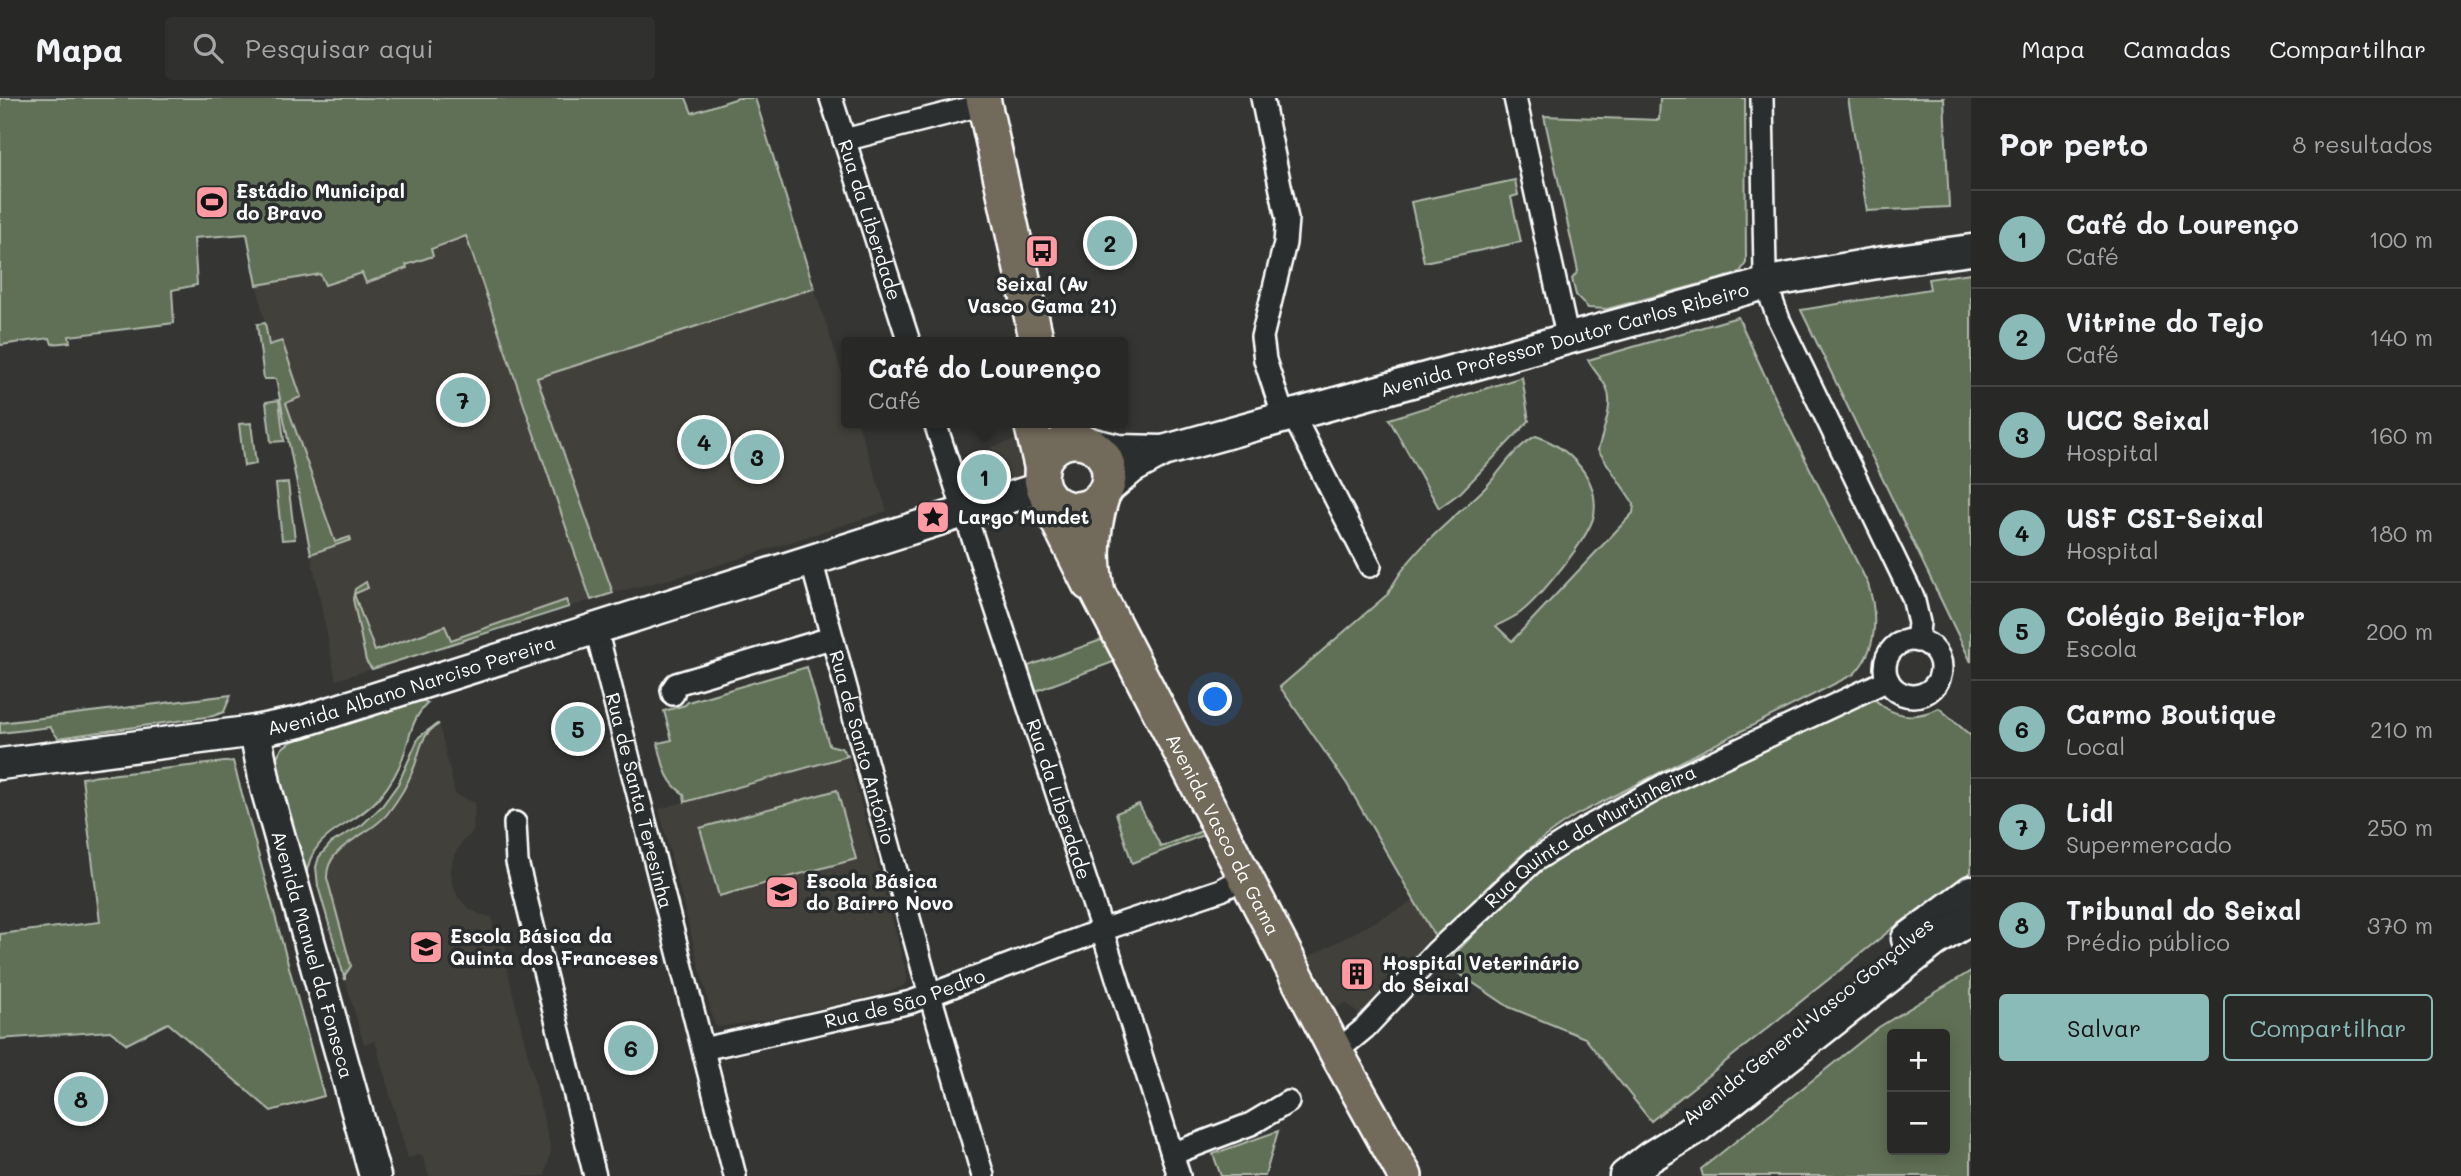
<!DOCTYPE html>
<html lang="pt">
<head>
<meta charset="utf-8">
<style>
  body { margin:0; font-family:Mali,sans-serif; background:#30302f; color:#f1f3f6 }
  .controls { position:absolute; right:21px; bottom:21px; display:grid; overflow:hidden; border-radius:7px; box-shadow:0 4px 18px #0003 }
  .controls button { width:63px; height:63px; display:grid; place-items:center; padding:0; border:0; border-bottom:2px solid #444; background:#282827; color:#f1f3f6; font:35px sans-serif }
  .you { position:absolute; left:1216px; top:602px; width:24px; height:24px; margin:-18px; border:5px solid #fff; border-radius:50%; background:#1a73e8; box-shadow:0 0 0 10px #1a73e833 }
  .badge { display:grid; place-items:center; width:46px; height:46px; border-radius:50%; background:#8bbbb9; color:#111; font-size:23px; font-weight:700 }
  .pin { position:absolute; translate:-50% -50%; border:4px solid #fff; box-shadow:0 2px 7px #0006 }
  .popup { position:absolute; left:841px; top:239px; width:287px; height:91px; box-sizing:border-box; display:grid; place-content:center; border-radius:7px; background:#282827; filter:drop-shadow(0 2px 5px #0005); font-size:23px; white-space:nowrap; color:#a5a6a7 }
  .popup b { font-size:26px; color:#f1f3f6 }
  .popup::after { content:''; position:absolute; left:50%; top:100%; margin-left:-14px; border:14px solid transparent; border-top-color:#282827 }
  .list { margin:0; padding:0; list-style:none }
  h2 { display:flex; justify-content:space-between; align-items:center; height:91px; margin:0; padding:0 28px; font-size:30px }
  h2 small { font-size:23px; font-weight:400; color:#a5a6a7 }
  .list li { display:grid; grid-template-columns:46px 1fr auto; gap:21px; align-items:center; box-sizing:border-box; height:98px; padding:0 28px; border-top:2px solid #444 }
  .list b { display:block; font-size:26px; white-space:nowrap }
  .list p { margin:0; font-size:23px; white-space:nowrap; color:#a5a6a7 }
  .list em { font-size:23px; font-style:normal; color:#a5a6a7 }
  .actions { display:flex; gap:14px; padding:21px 28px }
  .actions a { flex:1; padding:16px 0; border:2px solid #8bbbb9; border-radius:7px; text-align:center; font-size:24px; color:#8bbbb9 }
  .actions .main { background:#8bbbb9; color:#111 }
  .icon { flex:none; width:38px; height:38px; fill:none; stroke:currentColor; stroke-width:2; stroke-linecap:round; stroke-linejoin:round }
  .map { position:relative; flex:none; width:1971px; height:1078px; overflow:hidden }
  header { display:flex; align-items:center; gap:42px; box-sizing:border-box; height:98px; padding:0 35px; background:#282827; border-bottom:2px solid #444 }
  header strong { font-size:33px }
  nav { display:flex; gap:38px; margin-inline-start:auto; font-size:24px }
  .search { width:490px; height:63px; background:#30302f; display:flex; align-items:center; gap:18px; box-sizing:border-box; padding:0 24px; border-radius:7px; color:#a5a6a7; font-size:26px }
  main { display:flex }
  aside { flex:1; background:#282827 }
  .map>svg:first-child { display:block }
</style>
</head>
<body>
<header>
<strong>Mapa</strong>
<div class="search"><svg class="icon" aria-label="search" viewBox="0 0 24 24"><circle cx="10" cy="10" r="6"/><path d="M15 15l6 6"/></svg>Pesquisar aqui</div>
<nav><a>Mapa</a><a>Camadas</a><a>Compartilhar</a></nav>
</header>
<main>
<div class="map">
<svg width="1971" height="1078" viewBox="0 0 1971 1078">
  <rect width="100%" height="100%" fill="#353634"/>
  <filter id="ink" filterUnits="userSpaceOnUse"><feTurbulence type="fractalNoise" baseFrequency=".0143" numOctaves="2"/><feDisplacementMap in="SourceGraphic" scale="14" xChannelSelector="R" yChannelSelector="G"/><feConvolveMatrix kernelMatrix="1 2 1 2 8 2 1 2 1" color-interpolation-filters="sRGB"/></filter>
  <g filter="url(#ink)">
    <g fill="#43403b">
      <polygon points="470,89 537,280 814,190 846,287 846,325 858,325 887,413 693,475 613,495 336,582 247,136"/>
      <polygon points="1020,341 1027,374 1025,377 975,392 970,390 965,375 996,366 991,349"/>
      <polygon points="439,626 455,696 475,705 473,734 462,744 454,757 451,771 452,785 458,799 468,810 481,817 492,819 493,830 506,830 506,867 551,1052 545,1078 429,1078 422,1056 408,1060 375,943 364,946 345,882 348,872 327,780 326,770 330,761 339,752 380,725 401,696 423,639 430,631"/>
      <polygon points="848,658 907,877 907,884 901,889 874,898 776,920 718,929 714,926 659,711"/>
      <polygon points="1414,803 1437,842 1361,919 1346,905 1336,910 1309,859"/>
    </g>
    <g fill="#617057" stroke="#b0b8ab" stroke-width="2" fill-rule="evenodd">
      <polygon points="0,0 686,0 692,15 738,0 755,0 814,190 537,280 613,495 591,502 466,138 431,151 433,158 406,167 407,170 366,185 362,175 325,187 320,176 257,187 247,136 194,140 197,187 172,192 174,225 69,238 70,244 52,246 50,240 0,247"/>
      <polygon points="1660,0 1745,0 1746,165 1740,174 1734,177 1607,211 1588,210 1576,197 1572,181 1578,173 1544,18 1659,22"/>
      <polygon points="1848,0 1944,0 1949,109 1867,113"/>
      <polygon points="1515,82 1518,97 1511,99 1521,144 1424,164 1411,104"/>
      <polygon points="1971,175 1971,564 1801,212 1930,191 1928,181"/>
      <path d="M 1738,219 L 1784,319 L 1868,486 C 1878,517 1878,551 1854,576 L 1576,717 C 1518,754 1483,792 1437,842 L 1347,686 L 1280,589 L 1388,496 C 1408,454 1450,424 1483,392 C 1501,374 1513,350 1536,338 C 1568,349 1600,380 1594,417 C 1589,441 1539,500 1520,515 C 1513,520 1504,524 1496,528 L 1512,543 L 1633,415 L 1634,406 L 1598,352 C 1602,334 1614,309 1607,291 C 1603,281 1593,272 1588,262 Z"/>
      <polygon points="265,225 269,247 282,243 301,299 286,305 335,444 350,439 351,442 311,456 276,281 264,281 257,226"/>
      <polygon points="1522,279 1529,323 1461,394 1439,410 1389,321"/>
      <polygon points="279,302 284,343 271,344 266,304"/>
      <polygon points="251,325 256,366 244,368 239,326"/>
      <polygon points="288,385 295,441 282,442 276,386"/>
      <polygon points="366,484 368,490 354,496 375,553 445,528 451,542 566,502 569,509 372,571 366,563 353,501 355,491"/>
      <polygon points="1104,541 1116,563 1036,593 1028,568"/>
      <path d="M 807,569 L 829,647 L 841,650 L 848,658 L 685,704 L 684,696 C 665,684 663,666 658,645 L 672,642 L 664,613 L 685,607 L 688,604 Z"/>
      <polygon points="231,597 224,614 213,618 58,640 50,629 0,635 0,625"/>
      <path d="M 1870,599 C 1876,602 1879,605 1884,609 C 1902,621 1921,619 1939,610 L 1971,638 L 1971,774 L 1893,830 L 1651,1023 L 1585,940 L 1509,909 L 1445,866 L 1498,811 L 1517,787 L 1593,732 Z"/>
      <path d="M 422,602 L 428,605 C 413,619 411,634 405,653 C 400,670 390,687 379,700 C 351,732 310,731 306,781 L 276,672 C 275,657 280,649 293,643 Z"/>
      <path d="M 437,626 L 439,626 C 419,637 421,654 413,672 C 407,688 398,702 388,715 C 370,739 326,746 327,780 L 351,868 L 345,877 L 345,882 L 318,788 L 316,769 L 319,759 L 331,745 L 362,727 L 382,708 L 398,686 L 419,639 Z"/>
      <polygon points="233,663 324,998 271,1013 168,925 127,946 110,933 0,941 0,836 100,824 82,680"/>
      <polygon points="837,692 856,761 719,798 700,730"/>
      <polygon points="1139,706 1161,749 1204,732 1206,736 1132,765 1116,715"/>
      <path d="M 1971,873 L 1971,1078 L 1703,1078 L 1701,1071 L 1879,929 ZM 1945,936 L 1945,1052 L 1892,1052 L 1892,936 Z"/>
      <polygon points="1278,1033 1265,1078 1221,1078 1213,1056"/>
    </g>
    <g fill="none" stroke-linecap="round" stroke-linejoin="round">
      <g stroke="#fff" stroke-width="26">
        <g id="street">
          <path id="s1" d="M 831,0 L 909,244"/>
          <polyline points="1262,0 1287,121 1285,145 1262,239 1265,262 1284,320"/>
          <polyline points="1515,0 1568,242"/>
          <polyline points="1762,0 1765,175 1766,187 1779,222 1913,499 1919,525 1917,543"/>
          <polyline points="844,42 985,6"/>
          <polyline points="1293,317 1370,468"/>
          <path id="s2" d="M 935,325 L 1102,832 L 1179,1078"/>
          <path id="s3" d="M 811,462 L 930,897 L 983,1078"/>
          <path id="s4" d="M 596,531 L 735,1078"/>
          <circle cx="1913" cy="570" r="28"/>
          <polyline points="673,596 672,592 676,586 831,540"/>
          <polyline points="515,725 517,764 595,1078"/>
          <path id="s5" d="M 703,951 L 911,904 L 1102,832 L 1221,792 L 1245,779"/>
          <path id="s6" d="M 1336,954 L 1365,930 L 1436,854 L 1534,763 L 1588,729 L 1668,685 L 1888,582"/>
          <polyline points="1172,1056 1251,1026 1288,1004"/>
        </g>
      </g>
      <g stroke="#fff" stroke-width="35">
        <g id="secondary">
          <polyline points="1089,345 1119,352 1163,353"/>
          <path id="s7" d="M 1106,392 L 1132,370 L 1163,353 L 1779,182 L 1883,164 L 1971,152"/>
          <path id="s8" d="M 255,633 L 266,690 L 375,1078"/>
          <path id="s9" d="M 0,666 L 255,633 L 300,624 L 1043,389"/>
          <polyline points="1907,841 1971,793"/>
          <polyline points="1625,1078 1650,1059 1697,1030 1935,843 1971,821"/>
        </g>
      </g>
      <g stroke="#fff" stroke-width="38">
        <g id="primary">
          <polyline points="983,0 1037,244"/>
          <polyline points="1031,325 1042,372"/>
          <circle cx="1075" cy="377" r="34"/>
          <polyline points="1047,396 1058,424 1089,486"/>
          <path id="s10" d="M 1102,399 C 1092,431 1090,462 1098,495 L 1336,954 L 1405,1078"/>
        </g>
      </g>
      <use href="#street" stroke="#2a2d2e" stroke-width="21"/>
      <use href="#secondary" stroke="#2a2d2e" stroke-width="30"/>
      <use href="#primary" stroke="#726b5a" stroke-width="33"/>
    </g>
  </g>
  <defs>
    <g id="stadium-square" transform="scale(1.75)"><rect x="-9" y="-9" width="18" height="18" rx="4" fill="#ff9aa2" stroke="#2a2d2e"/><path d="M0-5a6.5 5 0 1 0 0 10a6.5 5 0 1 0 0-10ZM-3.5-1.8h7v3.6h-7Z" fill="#111"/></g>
    <g id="bus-square" transform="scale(1.75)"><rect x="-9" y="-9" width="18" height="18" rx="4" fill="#ff9aa2" stroke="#2a2d2e"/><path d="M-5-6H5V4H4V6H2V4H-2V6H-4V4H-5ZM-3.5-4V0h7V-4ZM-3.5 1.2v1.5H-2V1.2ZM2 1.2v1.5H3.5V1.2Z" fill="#111"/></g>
    <g id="sight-square" transform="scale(1.75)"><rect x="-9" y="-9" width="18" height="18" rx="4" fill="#ff9aa2" stroke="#2a2d2e"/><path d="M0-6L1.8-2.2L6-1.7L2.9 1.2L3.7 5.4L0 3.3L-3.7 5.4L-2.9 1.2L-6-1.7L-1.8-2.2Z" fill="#111"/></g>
    <g id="school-square" transform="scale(1.75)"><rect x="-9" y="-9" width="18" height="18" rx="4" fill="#ff9aa2" stroke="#2a2d2e"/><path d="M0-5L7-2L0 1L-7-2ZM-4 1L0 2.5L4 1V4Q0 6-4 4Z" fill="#111"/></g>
    <g id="building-square" transform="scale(1.75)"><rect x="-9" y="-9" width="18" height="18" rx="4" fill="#ff9aa2" stroke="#2a2d2e"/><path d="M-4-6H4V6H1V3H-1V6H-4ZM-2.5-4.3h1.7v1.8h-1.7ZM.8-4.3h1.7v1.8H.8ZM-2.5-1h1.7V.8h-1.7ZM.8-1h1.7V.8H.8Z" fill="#111"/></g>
  </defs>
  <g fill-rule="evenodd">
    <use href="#stadium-square" x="212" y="104"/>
    <use href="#bus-square" x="1042" y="153"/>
    <use href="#sight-square" x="933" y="419"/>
    <use href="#school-square" x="782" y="794"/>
    <use href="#school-square" x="426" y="849"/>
    <use href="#building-square" x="1357" y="876"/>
  </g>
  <g text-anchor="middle" stroke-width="7" stroke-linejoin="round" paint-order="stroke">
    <g font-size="19" font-weight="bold" fill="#fff" stroke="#2a2d2e" text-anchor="start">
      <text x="236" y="100">Estádio Municipal<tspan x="236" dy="22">do Bravo</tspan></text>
      <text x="1042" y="193" text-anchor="middle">Seixal (Av<tspan x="1042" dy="22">Vasco Gama 21)</tspan></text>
      <text x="958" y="426">Largo Mundet</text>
      <text x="806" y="790">Escola Básica<tspan x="806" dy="22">do Bairro Novo</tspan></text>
      <text x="450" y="845">Escola Básica da<tspan x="450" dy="22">Quinta dos Franceses</tspan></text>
      <text x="1382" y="872">Hospital Veterinário<tspan x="1382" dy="22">do Seixal</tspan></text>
    </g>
    <g font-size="19" fill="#fff" stroke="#2a2d2e">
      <text dy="7" stroke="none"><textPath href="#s1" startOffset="128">Rua da Liberdade</textPath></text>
      <text dy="7" stroke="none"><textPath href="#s7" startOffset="486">Avenida Professor Doutor Carlos Ribeiro</textPath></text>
      <text dy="7" stroke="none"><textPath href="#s9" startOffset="420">Avenida Albano Narciso Pereira</textPath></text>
      <text dy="7" stroke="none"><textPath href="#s3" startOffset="194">Rua de Santo António</textPath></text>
      <text dy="7" stroke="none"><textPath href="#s2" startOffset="396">Rua da Liberdade</textPath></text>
      <text dy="7" stroke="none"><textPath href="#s4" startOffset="177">Rua de Santa Teresinha</textPath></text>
      <text dy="7" stroke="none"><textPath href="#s10" startOffset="369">Avenida Vasco da Gama</textPath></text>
      <text dy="7" stroke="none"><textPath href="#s6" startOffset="336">Rua Quinta da Murtinheira</textPath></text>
      <text dy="7" stroke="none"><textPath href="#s8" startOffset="231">Avenida Manuel da Fonseca</textPath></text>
      <text dy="7" stroke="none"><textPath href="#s5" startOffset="208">Rua de São Pedro</textPath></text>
      <text transform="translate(1808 923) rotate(-39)" y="7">Avenida General Vasco Gonçalves</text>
    </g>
  </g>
</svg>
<div class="controls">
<button>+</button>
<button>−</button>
</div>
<div class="you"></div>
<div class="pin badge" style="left:984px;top:379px">1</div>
<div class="popup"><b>Café do Lourenço</b>Café</div>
<div class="pin badge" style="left:1110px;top:145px">2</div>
<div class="pin badge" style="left:757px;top:359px">3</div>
<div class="pin badge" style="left:704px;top:344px">4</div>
<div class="pin badge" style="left:578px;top:631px">5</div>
<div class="pin badge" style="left:631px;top:950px">6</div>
<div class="pin badge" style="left:463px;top:302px">7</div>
<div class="pin badge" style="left:81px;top:1001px">8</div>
</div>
<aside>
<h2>Por perto<small>8 resultados</small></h2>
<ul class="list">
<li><span class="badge">1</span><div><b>Café do Lourenço</b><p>Café</p></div><em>100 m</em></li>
<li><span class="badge">2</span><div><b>Vitrine do Tejo</b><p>Café</p></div><em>140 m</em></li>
<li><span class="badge">3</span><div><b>UCC Seixal</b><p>Hospital</p></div><em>160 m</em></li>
<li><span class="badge">4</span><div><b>USF CSI-Seixal</b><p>Hospital</p></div><em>180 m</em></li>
<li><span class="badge">5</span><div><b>Colégio Beija-Flor</b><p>Escola</p></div><em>200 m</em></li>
<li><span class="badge">6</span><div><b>Carmo Boutique</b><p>Local</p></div><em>210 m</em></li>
<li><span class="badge">7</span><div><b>Lidl</b><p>Supermercado</p></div><em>250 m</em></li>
<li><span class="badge">8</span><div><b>Tribunal do Seixal</b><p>Prédio público</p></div><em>370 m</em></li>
</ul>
<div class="actions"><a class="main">Salvar</a><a>Compartilhar</a></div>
</aside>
</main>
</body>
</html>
